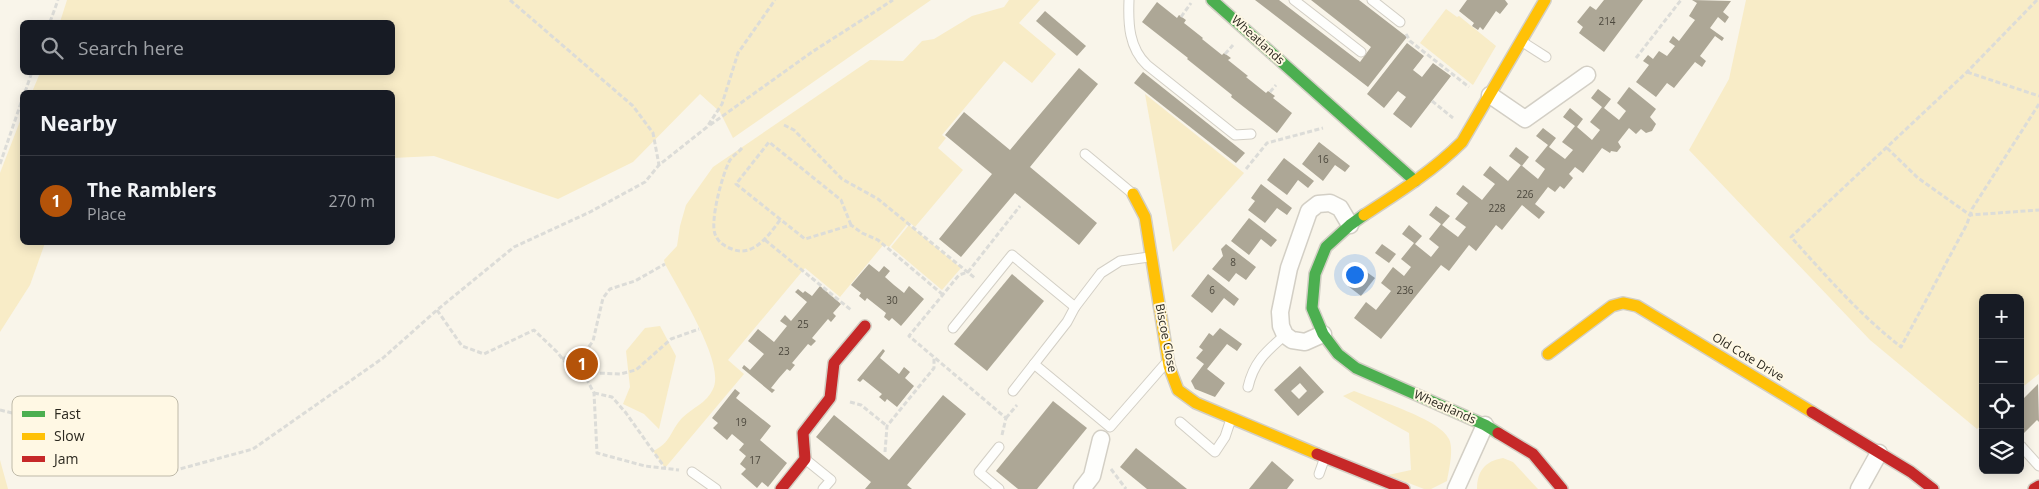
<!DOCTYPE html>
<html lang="en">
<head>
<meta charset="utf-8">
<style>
  body { margin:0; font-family:"Open Sans",sans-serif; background:#20242c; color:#f1f3f6 }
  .controls { position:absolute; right:15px; bottom:15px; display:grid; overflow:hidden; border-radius:8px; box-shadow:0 2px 12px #0003 }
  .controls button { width:45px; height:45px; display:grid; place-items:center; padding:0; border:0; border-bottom:1px solid #363941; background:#171b24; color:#f1f3f6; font:25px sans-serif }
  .you { position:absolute; left:1354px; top:274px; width:18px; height:18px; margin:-12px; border:4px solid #fff; border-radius:50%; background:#1a73e8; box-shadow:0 0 0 8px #1a73e833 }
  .badge { display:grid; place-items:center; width:32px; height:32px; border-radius:50%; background:#b45309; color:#fff; font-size:16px; font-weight:700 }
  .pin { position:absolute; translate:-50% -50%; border:2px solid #fff; box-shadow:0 1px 5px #0006 }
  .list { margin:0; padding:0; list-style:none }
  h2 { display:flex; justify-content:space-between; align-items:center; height:65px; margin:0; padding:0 20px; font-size:21px }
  h2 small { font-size:16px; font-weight:400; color:#9ea1a6 }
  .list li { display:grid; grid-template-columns:32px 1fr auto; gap:15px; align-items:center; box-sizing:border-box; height:90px; padding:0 20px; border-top:1px solid #363941 }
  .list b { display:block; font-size:19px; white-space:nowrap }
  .list p { margin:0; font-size:16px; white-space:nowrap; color:#9ea1a6 }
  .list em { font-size:16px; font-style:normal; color:#9ea1a6 }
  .icon { flex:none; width:28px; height:28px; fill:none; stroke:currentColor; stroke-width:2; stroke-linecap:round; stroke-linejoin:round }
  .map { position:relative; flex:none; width:2039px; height:489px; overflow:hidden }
  .search { position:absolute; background:#171b24; box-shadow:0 2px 12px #0003; left:20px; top:20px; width:375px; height:55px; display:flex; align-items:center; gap:12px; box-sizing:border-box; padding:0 18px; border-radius:8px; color:#9ea1a6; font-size:19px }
  .panel { position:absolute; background:#171b24; box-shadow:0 2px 12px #0003; left:20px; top:90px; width:375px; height:155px; border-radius:8px }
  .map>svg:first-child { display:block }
</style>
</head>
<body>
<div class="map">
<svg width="2039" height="489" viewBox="0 0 2039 489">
  <rect width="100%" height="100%" fill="#f9f5ea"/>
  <g fill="#f8ecc7">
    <polygon points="67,0 931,0 733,138 720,112 700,94 633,162 558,199 434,156 393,158 392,92 32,92 40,73 392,72 392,22 60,22"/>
    <path d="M 1009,0 L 1040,0 L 1019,23 L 1056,54 L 1032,83 L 1004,61 L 942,135 L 946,138 L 938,148 L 963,170 L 915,227 L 909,222 L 889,247 L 884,244 L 840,297 L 805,268 L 728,360 L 744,374 L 665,468 L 653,451 C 671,443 670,431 682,418 C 692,408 707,403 713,389 C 726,364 678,289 665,264 L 664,260 L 677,246 L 680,226 L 686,205 L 713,167 L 870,60 L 903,61 L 922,41 L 934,39 L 972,16 L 1004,7 Z"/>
    <polygon points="1746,0 2039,0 2039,374 2020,389 2020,298 1983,298 1983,423 1977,429 1870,340 1689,150 1729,79"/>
    <polygon points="1446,9 1457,17 1459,16 1496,46 1473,85 1420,43"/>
    <polygon points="1145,94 1244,173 1173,252"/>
    <polygon points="22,116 22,242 45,243 30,285 0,332 0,173"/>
    <polygon points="909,225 961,268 942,290 891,247"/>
    <polygon points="660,326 676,356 659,429 644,414 623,404 630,387 626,351 645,328"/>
    <path d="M 1354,391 C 1376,400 1440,419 1449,439 C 1454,449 1449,470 1447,481 L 1431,489 L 1424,489 L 1388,475 L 1411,470 L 1409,433 L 1343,396 Z"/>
    <path d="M 1503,458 L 1513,462 L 1538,489 L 1477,489 C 1477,471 1485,461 1503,458 Z"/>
    <polygon points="0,460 8,489 0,489"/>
  </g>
  <g fill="#ada796" fill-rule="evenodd">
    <polygon points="1255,0 1279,0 1360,62 1371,47 1311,0 1359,0 1407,37 1368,87"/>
    <polygon points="1467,0 1505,0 1508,4 1500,14 1496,11 1483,30 1480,27 1478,30 1472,26 1474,23 1459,11"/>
    <polygon points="1604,0 1643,0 1604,52 1579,33 1583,27 1577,22 1590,6 1596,10"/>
    <polygon points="1692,0 1731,1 1723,12 1729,17 1725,23 1718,17 1710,28 1724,38 1722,41 1715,36 1700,56 1706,61 1702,67 1695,62 1674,88 1667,83 1656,97 1636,82 1649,65 1643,61 1648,55 1653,59 1659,51 1667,56 1675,46 1669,42 1673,36 1679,41 1695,20 1689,16 1697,3"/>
    <polygon points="1157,2 1177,18 1179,15 1186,20 1184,23 1203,38 1202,39 1222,55 1224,53 1231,58 1228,60 1248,76 1246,77 1266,93 1268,91 1275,96 1273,98 1292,113 1277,133 1231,97 1232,95 1187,59 1188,58 1142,22"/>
    <polygon points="1045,11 1086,46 1077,56 1036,21"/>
    <polygon points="1407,43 1424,56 1413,70 1422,77 1433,63 1451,76 1411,128 1393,114 1406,97 1398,91 1384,108 1367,94"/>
    <polygon points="1079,68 1098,84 1030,167 1097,223 1079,245 1015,193 961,257 939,239 992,174 945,135 964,112 1010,150"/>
    <polygon points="1143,72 1245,153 1236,163 1134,83"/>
    <polygon points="1629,87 1656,109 1650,117 1656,124 1652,131 1646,133 1641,129 1636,134 1629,128 1618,142 1621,147 1617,152 1611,151 1610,153 1602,148 1583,173 1575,167 1569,174 1573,178 1564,189 1560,186 1555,192 1548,187 1535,204 1545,212 1539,219 1522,205 1502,230 1496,225 1476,251 1469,245 1449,271 1441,265 1381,339 1354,318 1366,302 1376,310 1391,291 1381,283 1393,267 1404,276 1411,267 1401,259 1414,243 1402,234 1409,225 1422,236 1415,244 1431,257 1439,247 1429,239 1441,224 1429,215 1436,206 1450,216 1442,225 1458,237 1466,227 1455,219 1468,203 1456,194 1463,185 1482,200 1495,184 1483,175 1490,166 1508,181 1521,165 1538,179 1545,169 1535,161 1548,145 1536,136 1543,128 1556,138 1549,147 1565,159 1573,150 1562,142 1575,126 1563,117 1570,108 1583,119 1577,127 1592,140 1600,130 1590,122 1602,107 1591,98 1598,89 1611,99 1604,108 1619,120 1626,111 1617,103"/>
    <polygon points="1319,142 1350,166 1345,172 1335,165 1323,181 1302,164"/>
    <polygon points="1516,147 1529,157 1522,166 1509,156"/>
    <polygon points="1284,158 1314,181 1308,188 1298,180 1287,195 1267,180"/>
    <polygon points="1261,184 1292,208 1287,215 1277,208 1265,223 1248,210 1255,201 1251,198"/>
    <polygon points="1249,218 1277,240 1271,247 1261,239 1249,255 1231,241"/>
    <polygon points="1226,244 1256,267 1246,280 1236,273 1229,282 1212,269 1223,256 1221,249"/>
    <polygon points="1382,244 1396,254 1389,263 1375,253"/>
    <polygon points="869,264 879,272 884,266 890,271 885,277 894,285 904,293 909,286 924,299 901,326 892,318 889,321 884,317 886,313 867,298 865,301 859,296 861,293 851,285"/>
    <polygon points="1361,268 1375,278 1361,296 1348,286"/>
    <polygon points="1012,274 1044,301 987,371 954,344"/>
    <polygon points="1208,274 1239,299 1234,306 1224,298 1212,313 1191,296"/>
    <polygon points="820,286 841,304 833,313 836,316 831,322 828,319 812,338 816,341 811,346 808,344 792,363 795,365 790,371 787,369 779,378 771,388 775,390 772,393 742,368 744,365 750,370 764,354 748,341 758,329 774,342 787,326 780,321 785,315 791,321 807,302 795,292 798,289 803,293 805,291 812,296"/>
    <polygon points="1220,328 1242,344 1237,351 1227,344 1207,369 1225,383 1215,397 1195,389 1191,381 1204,364 1196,358 1203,350 1199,347 1209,333 1213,336"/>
    <polygon points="883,349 885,351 880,358 899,374 904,367 910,372 905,378 914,386 897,407 887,399 885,402 879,397 882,394 863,379 860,382 857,380"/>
    <path d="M 1300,366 L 1324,392 L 1298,416 L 1274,390 ZM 1300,383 L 1307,391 L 1299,399 L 1291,391 Z"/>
    <polygon points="2038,384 2039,422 2037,420 2020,437 2020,402"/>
    <polygon points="735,389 740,393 736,398 771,426 760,440 787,463 768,487 762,482 757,488 741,474 746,469 740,464 746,456 739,450 744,444 732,434 727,440 713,428 718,423 712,418"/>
    <polygon points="943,395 966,414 907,485 912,489 865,489 871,482 816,437 834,415 889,460"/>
    <polygon points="1053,401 1087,428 1037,489 1018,489 996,471"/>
    <polygon points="1136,448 1187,489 1147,489 1120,467"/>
    <polygon points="1272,461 1294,480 1287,489 1249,489"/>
  </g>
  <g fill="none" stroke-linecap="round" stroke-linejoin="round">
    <g stroke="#d3cfc5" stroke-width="11">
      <g id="lane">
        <path d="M 1129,0 C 1128,24 1129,48 1147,65 L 1235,135 L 1251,134"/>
        <polyline points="1294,0 1361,52"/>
        <polyline points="1372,0 1400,22"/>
        <polyline points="1521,41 1546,57"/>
        <polyline points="1085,154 1133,194"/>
        <polyline points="953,328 1012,255 1075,307"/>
        <polyline points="1034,364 1110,427 1165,364"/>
        <path d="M 1248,387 C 1254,361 1267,351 1285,335"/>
        <polyline points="1013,391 1067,322 1075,307 1101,273 1120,261 1149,257"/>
        <polyline points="1180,422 1215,452 1225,437 1231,419"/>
        <polyline points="2021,446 2039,466"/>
        <polyline points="999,447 979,472 999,489"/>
        <polyline points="805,459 831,480 823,489"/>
        <polyline points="692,472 716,489"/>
        <polyline points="1319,474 1325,457"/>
      </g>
    </g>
    <g stroke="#d3cfc5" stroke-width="19">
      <g id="street">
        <polyline points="1490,95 1525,119 1587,75"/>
        <polyline points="1323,334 1305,342 1292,340 1285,335 1281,326 1280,312 1289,268 1309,211 1318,204 1330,203 1340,208 1350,225"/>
        <polyline points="1082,489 1092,476 1101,439"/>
        <polyline points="1456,489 1485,425"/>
        <polyline points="1859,489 1879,453"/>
      </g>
    </g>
    <g stroke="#d3cfc5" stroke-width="14">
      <g id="fast">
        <polyline points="1212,0 1415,181"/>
        <polyline points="1364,215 1350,225 1326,247 1315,274 1312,308 1323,334 1338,354 1356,368 1485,425 1498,433"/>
      </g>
    </g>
    <g stroke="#d3cfc5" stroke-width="14">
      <g id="slow">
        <polyline points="1133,194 1145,217 1169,366 1178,390 1196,403 1317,454"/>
        <path d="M 1364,215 C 1398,193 1433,171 1462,142 L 1545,0"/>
        <polyline points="1548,354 1612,306 1623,303 1637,306 1812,412"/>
      </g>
    </g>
    <g stroke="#d3cfc5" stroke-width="14">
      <g id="jam">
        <polyline points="1812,412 1911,472 1933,489"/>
        <polyline points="1498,433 1533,454 1562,489"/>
        <polyline points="1317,454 1404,489"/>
        <polyline points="781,489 805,459 803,433 830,398 834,363 865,326"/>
        <polyline points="2034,489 2039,486"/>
      </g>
    </g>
    <g stroke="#dcdcd8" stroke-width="3" stroke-dasharray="5 2.5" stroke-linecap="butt">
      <polyline points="510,0 633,106 653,133 659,165"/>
      <path d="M 2037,0 L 1967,72 L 1791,237 C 1826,276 1860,315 1901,347 L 1967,224 L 1972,209 L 2039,104"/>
      <polyline points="1181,17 1191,3"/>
      <polyline points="50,22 58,0"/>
      <polyline points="1406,34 1410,41 1469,87"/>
      <polyline points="1225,54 1233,45"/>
      <polyline points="1636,58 1681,0"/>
      <polyline points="1967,72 2039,96"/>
      <polyline points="25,92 32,72"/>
      <polyline points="1270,92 1276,85"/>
      <polyline points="1432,101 1453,118"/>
      <polyline points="710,125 812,52 893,0"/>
      <polyline points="784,125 794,130 842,179 878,199 976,279"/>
      <path d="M 742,148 C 738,153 731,157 729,162 C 722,176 710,220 715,234 C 718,242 724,246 732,249 C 753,258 769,235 780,220"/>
      <polyline points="1887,148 1918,178 1970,215 2039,210"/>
      <polyline points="0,164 22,100"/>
      <polyline points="1246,169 1267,143 1323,128"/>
      <polyline points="851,225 841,200 769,142 736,184 805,239 851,225 862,233 878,240 942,294"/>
      <polyline points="765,240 851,310"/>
      <polyline points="437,310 462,346 484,354 534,330 557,352 574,373 586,378 594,393 597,453 645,466 679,470"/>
      <polyline points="562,359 587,349 593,341 603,298 610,289 635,281 665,264"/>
      <polyline points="586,378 596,373 620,374 636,370 671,339 699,329"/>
      <polyline points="594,393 612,397 626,413 665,468"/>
      <polyline points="850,402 861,405 887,426"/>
      <polyline points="0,410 41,420 76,437 100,433 131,445 176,470 253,449 383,358 437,310 514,247 590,212 645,182 659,165 707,127 722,104 738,53 775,0"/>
      <polyline points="1006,418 1017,405"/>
      <polyline points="1002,435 1006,418 909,336 959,275 968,272 1020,206"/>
      <polyline points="885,452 887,426 934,368 934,357"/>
      <polyline points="1111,469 1126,489"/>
    </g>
    <use href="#lane" stroke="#fefefc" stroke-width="9"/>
    <use href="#street" stroke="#fefefc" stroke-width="16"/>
    <use href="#fast" stroke="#4caf50" stroke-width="11"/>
    <use href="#slow" stroke="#ffc107" stroke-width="11"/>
    <use href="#jam" stroke="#c62828" stroke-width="11"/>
  </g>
  <g text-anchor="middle" stroke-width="4" stroke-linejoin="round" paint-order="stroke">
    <g font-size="10" fill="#4c483d">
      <text x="1607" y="25">214</text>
      <text x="1323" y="163">16</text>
      <text x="1525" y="198">226</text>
      <text x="1497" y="212">228</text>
      <text x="1233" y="266">8</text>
      <text x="1212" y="294">6</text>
      <text x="1405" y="294">236</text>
      <text x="892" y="304">30</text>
      <text x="803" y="328">25</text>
      <text x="784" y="355">23</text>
      <text x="741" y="426">19</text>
      <text x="755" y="464">17</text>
    </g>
    <g font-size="12" fill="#2b281f" stroke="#fff8e4">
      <text transform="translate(1258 40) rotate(42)" y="4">Wheatlands</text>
      <text transform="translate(1166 338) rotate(79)" y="4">Biscoe Close</text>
      <text transform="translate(1748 357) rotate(31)" y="4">Old Cote Drive</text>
      <text transform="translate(1445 407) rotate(24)" y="4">Wheatlands</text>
    </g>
  </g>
  <rect x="12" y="396" width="166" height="80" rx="8" fill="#fff8e4" stroke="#bfbaa9" stroke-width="1"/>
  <rect x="22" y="411" width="23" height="6" fill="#4caf50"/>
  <rect x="22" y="433" width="23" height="7" fill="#ffc107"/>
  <rect x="22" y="456" width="23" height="6" fill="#c62828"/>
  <g font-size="14" fill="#2b281f">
    <text x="54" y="419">Fast</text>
    <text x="54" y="441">Slow</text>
    <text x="54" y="464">Jam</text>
  </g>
</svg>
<div class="controls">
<button>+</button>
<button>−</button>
<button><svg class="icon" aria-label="locate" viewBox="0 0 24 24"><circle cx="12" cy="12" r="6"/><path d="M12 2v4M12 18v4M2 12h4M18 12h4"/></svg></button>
<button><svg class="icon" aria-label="layers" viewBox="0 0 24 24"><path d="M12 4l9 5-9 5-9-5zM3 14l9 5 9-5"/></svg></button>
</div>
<div class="you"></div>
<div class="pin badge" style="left:582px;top:364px">1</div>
<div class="search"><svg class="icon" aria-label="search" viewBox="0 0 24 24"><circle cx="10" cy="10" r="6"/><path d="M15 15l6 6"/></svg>Search here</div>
<section class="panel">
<h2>Nearby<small></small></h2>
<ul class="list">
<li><span class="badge">1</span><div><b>The Ramblers</b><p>Place</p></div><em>270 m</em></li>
</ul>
</section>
</div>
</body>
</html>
